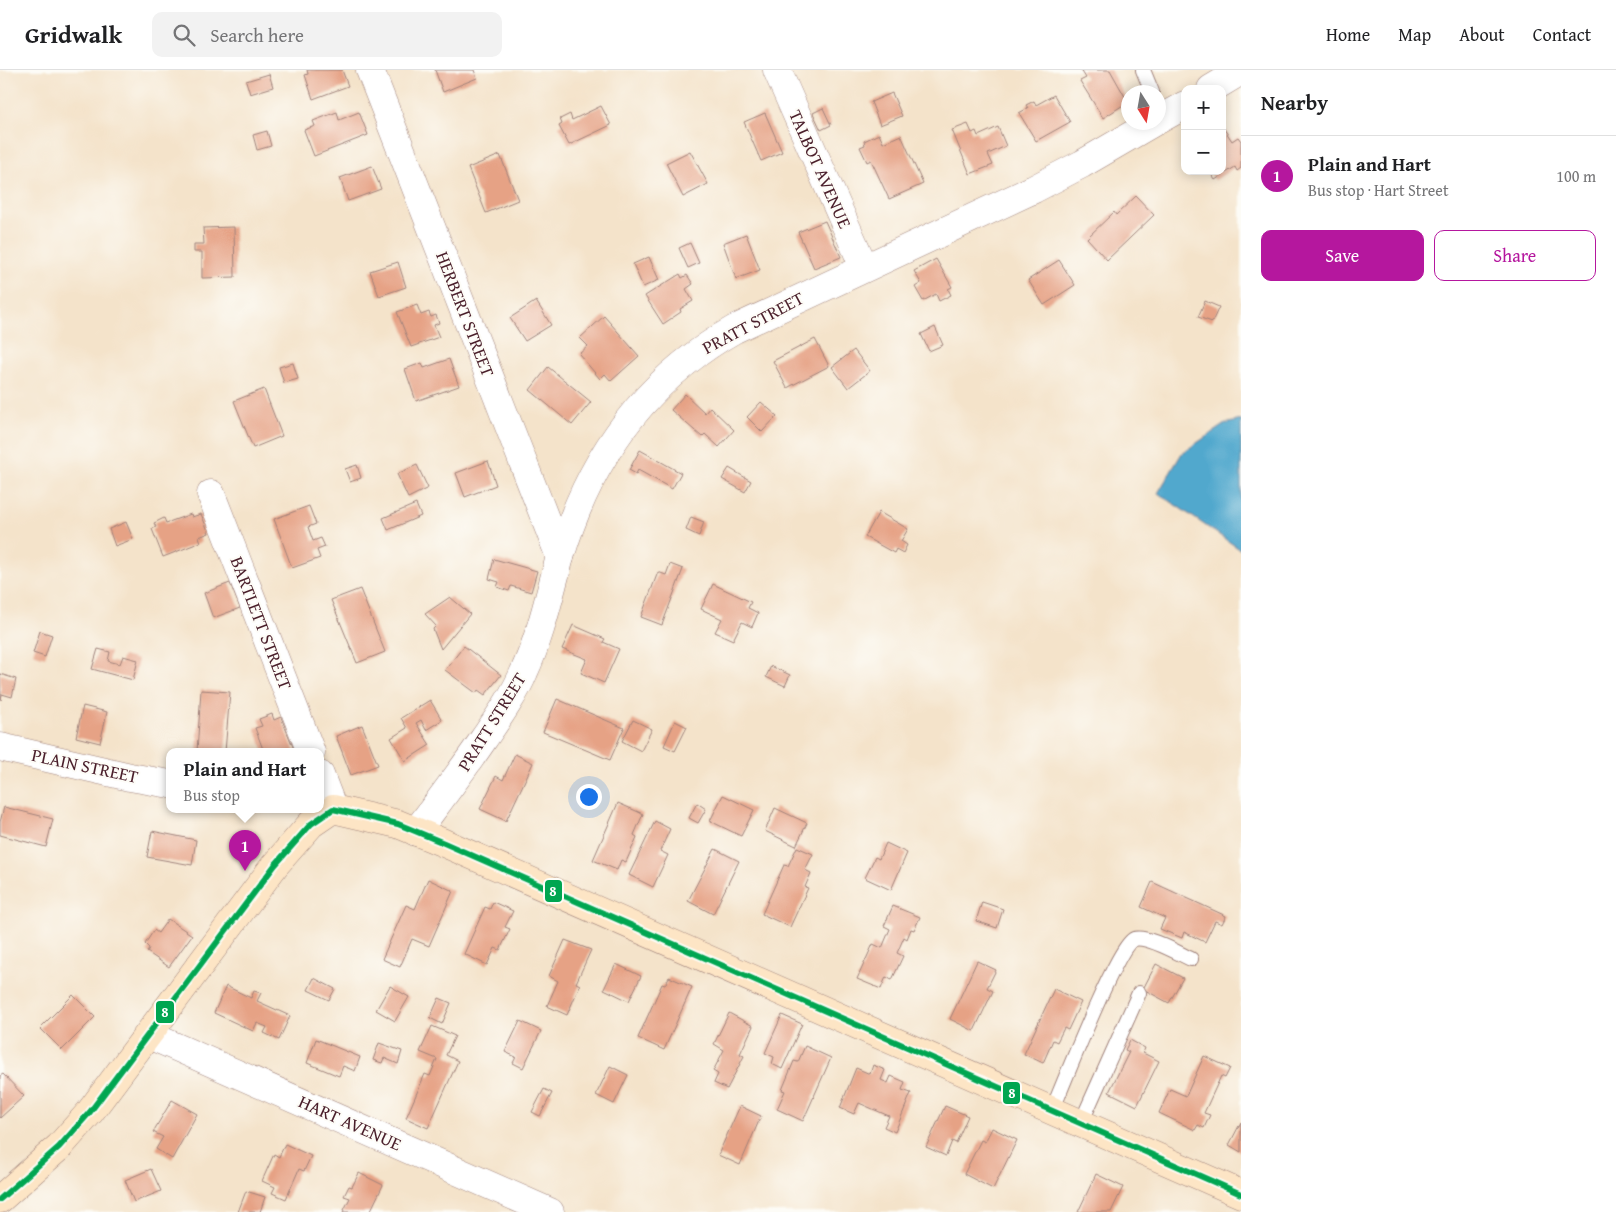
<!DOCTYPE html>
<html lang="en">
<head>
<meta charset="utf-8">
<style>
  body { margin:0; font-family:"Gentium Book Plus",serif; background:#f2f2f2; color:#202124 }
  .controls { position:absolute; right:15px; top:15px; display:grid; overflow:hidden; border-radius:10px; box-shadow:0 2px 12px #0003 }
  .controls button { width:45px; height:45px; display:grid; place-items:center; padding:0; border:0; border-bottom:1px solid #e0e0e0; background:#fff; color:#202124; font:25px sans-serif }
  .compass { position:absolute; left:1121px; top:15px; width:45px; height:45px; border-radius:50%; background:#fff; box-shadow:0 2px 12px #0003; rotate:169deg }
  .you { position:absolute; left:588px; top:726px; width:18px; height:18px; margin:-12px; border:4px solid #fff; border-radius:50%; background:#1a73e8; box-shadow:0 0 0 8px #1a73e833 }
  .badge { display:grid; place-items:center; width:32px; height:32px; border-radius:50%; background:#b5179e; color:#fff; font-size:16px; font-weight:700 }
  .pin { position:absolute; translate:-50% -41px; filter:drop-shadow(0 1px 2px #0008) }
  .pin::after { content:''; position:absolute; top:26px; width:18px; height:15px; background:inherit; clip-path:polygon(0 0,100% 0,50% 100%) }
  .popup { position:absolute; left:166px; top:678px; width:158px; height:65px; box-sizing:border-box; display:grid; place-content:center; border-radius:10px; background:#fff; filter:drop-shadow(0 1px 4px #0005); font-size:16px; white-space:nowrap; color:#757577 }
  .popup b { font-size:19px; color:#202124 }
  .popup::after { content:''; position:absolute; left:50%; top:100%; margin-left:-10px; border:10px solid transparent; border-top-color:#fff }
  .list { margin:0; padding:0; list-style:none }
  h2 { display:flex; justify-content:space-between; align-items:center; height:65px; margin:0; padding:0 20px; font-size:21px }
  h2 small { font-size:16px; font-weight:400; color:#757577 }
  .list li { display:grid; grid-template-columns:32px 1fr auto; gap:15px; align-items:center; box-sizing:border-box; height:80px; padding:0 20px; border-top:1px solid #e0e0e0 }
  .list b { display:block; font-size:19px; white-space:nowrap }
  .list p { margin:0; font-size:16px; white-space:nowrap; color:#757577 }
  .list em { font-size:16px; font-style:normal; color:#757577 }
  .actions { display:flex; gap:10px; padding:15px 20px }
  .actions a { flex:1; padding:11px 0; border:1px solid #b5179e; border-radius:10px; text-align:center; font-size:18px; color:#b5179e }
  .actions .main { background:#b5179e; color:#fff }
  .icon { flex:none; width:28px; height:28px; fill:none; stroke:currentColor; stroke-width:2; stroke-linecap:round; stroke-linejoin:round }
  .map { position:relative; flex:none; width:1241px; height:1142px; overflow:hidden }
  header { display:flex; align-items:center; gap:30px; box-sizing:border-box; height:70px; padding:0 25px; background:#fff; border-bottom:1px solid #e0e0e0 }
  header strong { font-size:24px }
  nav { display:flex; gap:28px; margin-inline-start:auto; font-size:18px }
  .search { width:350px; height:45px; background:#f2f2f2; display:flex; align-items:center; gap:12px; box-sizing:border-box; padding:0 18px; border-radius:10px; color:#757577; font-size:19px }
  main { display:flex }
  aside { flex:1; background:#fff }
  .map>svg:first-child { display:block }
</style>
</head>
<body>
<header>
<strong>Gridwalk</strong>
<div class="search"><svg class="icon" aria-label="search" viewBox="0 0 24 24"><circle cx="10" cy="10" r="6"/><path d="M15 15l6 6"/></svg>Search here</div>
<nav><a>Home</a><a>Map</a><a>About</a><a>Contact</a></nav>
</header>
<main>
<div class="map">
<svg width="1241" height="1142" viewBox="0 0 1241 1142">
  <rect width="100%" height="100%" fill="#fdfcf7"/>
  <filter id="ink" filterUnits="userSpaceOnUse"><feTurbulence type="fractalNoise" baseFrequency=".02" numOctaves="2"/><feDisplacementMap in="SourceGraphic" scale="10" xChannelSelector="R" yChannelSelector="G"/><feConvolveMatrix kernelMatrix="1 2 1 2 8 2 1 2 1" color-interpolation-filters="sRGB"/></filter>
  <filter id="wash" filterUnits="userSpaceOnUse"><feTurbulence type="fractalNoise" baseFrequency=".0096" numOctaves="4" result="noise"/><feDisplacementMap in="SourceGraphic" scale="20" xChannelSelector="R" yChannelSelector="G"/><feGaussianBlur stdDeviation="1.12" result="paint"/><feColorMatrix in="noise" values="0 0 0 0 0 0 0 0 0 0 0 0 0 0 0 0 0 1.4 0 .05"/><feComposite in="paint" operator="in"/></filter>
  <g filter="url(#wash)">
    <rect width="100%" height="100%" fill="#f4e3ca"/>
    <polygon fill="#51a8cd" stroke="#4e647c" points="1241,350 1241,480 1158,423 1182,383 1225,354"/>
    <g id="blocks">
      <g fill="#e6a285">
        <polygon points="307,0 342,0 348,16 313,29 305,5 308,4"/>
        <polygon points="435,0 474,0 477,8 443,22"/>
        <polygon points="1081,0 1110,0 1128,32 1103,48 1080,11 1086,8"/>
        <polygon points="269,4 273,17 250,24 246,11"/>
        <polygon points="892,23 902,46 880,55 871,32"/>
        <polygon points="1054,25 1070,52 1036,71 1019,43 1028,38 1026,35 1034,31 1036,35"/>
        <polygon points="601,36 611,55 569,75 559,56 562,54 560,49 570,44 572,50"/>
        <polygon points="823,38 831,55 821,60 813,43"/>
        <polygon points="337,42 339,50 359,42 368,65 314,86 304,60 315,56 313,51"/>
        <polygon points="765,43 782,82 761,91 744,52"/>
        <polygon points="968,54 972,63 976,61 978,66 998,57 1006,76 988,84 993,95 970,104 952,60"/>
        <polygon points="1222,56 1232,71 1238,67 1241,71 1241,98 1237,101 1235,97 1215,110 1209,101 1222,101"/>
        <polygon points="267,61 271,76 257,80 253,65"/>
        <polygon points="879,64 883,73 901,65 923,114 889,129 871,90 867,92 860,77 865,75 864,71"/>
        <polygon points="690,81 708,114 683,127 666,93"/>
        <polygon points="500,85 518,130 486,143 468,98"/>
        <polygon points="372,96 381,119 348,131 340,108"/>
        <polygon points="1136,126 1154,145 1107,190 1087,168 1114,142 1116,145"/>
        <polygon points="825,151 841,187 814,198 798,162"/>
        <polygon points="234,157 235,207 202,208 202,182 194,182 194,174 204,174 203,158"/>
        <polygon points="746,164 760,200 736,209 723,173"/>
        <polygon points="690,173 699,193 688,198 679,178"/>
        <polygon points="649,187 659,210 643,217 633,194"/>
        <polygon points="936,189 952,217 948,219 951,225 939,231 936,224 923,231 915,217 921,213 914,201"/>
        <polygon points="1059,190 1075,215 1044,235 1028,210"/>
        <polygon points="398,192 406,217 379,226 370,201"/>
        <polygon points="680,204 682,208 687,205 693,214 686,219 693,231 680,239 681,242 663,254 645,226"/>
        <polygon points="536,231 551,255 525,271 510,248"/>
        <polygon points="1205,231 1219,237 1212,252 1198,247"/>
        <polygon points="417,235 421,245 429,242 431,247 436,245 439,253 434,255 439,267 411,277 397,242"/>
        <polygon points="604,246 639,286 611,311 605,304 600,309 579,284 588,276 580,268"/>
        <polygon points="935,257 943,275 929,281 921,264"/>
        <polygon points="815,269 829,296 787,318 773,291"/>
        <polygon points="854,280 870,301 848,318 832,297"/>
        <polygon points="449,289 459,316 416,331 405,299 422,293 424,298"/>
        <polygon points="293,293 298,309 284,313 279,297"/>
        <polygon points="548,297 591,332 572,355 530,320"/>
        <polygon points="264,319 282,366 253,378 234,331"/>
        <polygon points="685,324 705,343 710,337 734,360 719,377 705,364 702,367 671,340"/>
        <polygon points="761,332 777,346 762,362 747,347"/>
        <polygon points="640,380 681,403 672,419 638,400 636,404 629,400"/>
        <polygon points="488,391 496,415 465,427 456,403"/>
        <polygon points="357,395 361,408 350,412 345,399"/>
        <polygon points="417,395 428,418 408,428 397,404"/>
        <polygon points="729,398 751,411 745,422 722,409"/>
        <polygon points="416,434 421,446 388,460 383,448"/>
        <polygon points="309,436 316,454 308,457 313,471 321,468 325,477 317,480 320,488 292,498 274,449"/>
        <polygon points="879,442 908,459 901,471 907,475 903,483 896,479 894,483 865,467"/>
        <polygon points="191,444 192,447 201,444 209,463 199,467 201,472 163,487 152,459 156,457 154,453 164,448 166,453"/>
        <polygon points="691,447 704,452 699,466 686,460"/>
        <polygon points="126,452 133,469 115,476 109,459"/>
        <polygon points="494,489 537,501 531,522 511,516 509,521 497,517 499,512 489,509"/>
        <polygon points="670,494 683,499 662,555 641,547 658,502 666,505"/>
        <polygon points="230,513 240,538 213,548 204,523"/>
        <polygon points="713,514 751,532 748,538 758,543 752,557 742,552 733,570 715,562 722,549 701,539"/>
        <polygon points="360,519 385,582 357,593 331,530"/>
        <polygon points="450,527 470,544 441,579 433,559 436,556 425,544"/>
        <polygon points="573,555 605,569 603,572 619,579 604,613 581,603 587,589 562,579"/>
        <polygon points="40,561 52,565 45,587 33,583"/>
        <polygon points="464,576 501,605 485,625 478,620 476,623 445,600"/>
        <polygon points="98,579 110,582 108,591 120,594 123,586 138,590 133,610 92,599"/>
        <polygon points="771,596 790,605 785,616 766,607"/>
        <polygon points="0,604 16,609 12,627 2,624 1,630"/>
        <polygon points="201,620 230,622 225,682 197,682"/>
        <polygon points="557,629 624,658 610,690 543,662"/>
        <polygon points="430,630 442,650 426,660 421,650 416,653 430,675 405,691 391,668 407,658 401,648"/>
        <polygon points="83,636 107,642 100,673 76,667"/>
        <polygon points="272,644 274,650 281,647 295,682 264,682 255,658 262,656 259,649"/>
        <polygon points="633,650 652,659 641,681 622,671"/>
        <polygon points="675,651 687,657 675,681 664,676"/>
        <polygon points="362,655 378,695 351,705 336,666"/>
        <polygon points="515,684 533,693 506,751 480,739 496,706 503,710"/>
        <polygon points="723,725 754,740 741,766 710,751"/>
        <polygon points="618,733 643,744 634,765 637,767 626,792 621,790 617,800 593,790"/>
        <polygon points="697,733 706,739 698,753 689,748"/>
        <polygon points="4,737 53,749 46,777 0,765 0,752"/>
        <polygon points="775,738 807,753 796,776 765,761"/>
        <polygon points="655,751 670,759 660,781 668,785 653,817 629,805"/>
        <polygon points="152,761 196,770 192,795 147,787"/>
        <polygon points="886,773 907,783 891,820 865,808 875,787 879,789"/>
        <polygon points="797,777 813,784 805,800 811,803 805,817 808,818 790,857 762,844 784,795 788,796"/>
        <polygon points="715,779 739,791 713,844 688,831"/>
        <polygon points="428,809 453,821 429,876 412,869 400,897 382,889 406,835 415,839"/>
        <polygon points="1152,812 1226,846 1222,854 1215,851 1205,872 1184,862 1182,868 1160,859 1165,848 1141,837"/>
        <polygon points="493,832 513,841 505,857 510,859 500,880 495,878 487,895 464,884 485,837 490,839"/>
        <polygon points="982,832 1003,839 997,858 976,851"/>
        <polygon points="893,836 920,847 914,860 911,859 907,869 904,867 897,883 903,886 892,910 886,907 881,919 857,909 873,874 882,878 890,859 884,856"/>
        <polygon points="168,849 192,865 169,897 147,882 149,878 145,874 154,860 158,863"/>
        <polygon points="565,870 591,880 576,913 580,915 567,945 547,936 558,911 549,906"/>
        <polygon points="977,891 996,900 987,918 993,921 974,961 950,949"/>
        <polygon points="616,894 641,906 629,931 604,919"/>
        <polygon points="1156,894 1183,908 1169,933 1143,919"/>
        <polygon points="669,907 692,917 664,980 638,968 662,914 665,915"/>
        <polygon points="314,908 335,919 329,930 308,920"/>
        <polygon points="226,916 251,928 254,921 261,923 257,931 290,946 279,970 264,963 267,957 257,953 253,961 214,943"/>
        <polygon points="390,916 409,927 395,951 376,940"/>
        <polygon points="1054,919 1081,932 1068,960 1064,958 1057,972 1053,970 1043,993 1024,984"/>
        <polygon points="73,925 95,947 62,980 40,958"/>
        <polygon points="439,928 451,933 442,954 430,948"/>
        <polygon points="729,943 753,956 740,984 744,986 727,1019 714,1013 718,1004 713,1001 724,980 714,974"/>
        <polygon points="782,945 802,954 782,999 772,994 774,987 765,983"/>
        <polygon points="520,951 541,961 523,998 513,993 516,987 505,982"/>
        <polygon points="432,956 455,966 446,985 458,991 428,1058 406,1048 425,1004 430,1006 437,989 420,982"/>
        <polygon points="316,969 360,987 355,1001 343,996 339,1006 307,993"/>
        <polygon points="1130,970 1145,978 1143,983 1159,991 1137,1036 1109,1022 1129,982 1125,980"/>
        <polygon points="379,973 402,981 398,994 384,988 382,993 373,990"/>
        <polygon points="805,976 831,988 803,1051 777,1039 785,1021 782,1020 794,991 798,992"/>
        <polygon points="1204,986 1230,998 1225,1008 1221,1006 1204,1043 1210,1045 1204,1058 1198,1055 1195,1060 1159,1043 1170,1019 1186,1026"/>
        <polygon points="873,995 885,1000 881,1010 888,1013 891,1006 905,1012 902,1020 911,1023 895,1062 884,1057 889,1046 859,1033 854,1044 840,1038 856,998 870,1004"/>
        <polygon points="610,996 628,1005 614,1034 596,1025"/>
        <polygon points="3,1004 24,1026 0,1048 0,1006"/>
        <polygon points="544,1019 552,1023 540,1046 532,1042"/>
        <polygon points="172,1030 197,1044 172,1089 156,1079 163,1067 153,1062"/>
        <polygon points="740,1036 761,1046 740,1095 718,1085"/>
        <polygon points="945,1036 968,1046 956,1073 952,1071 946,1086 926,1077"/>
        <polygon points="1241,1052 1241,1082 1229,1075"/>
        <polygon points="992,1058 1017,1070 993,1119 964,1104 981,1070 985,1072"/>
        <polygon points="285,1074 311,1086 304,1101 299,1099 286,1129 272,1123 275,1117 262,1111 274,1084 279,1087"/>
        <polygon points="151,1099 161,1121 134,1132 125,1110"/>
        <polygon points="359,1103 383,1115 370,1142 343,1142 350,1128 344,1126 349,1116 352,1117"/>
        <polygon points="1096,1104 1123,1117 1111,1142 1078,1142"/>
        <polygon points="246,1121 265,1127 260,1142 238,1142"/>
      </g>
    </g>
  </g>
  <g filter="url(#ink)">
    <use href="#blocks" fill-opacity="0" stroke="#9f817a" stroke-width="1"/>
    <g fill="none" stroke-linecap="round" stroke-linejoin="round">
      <g stroke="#9f817a" stroke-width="16">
        <g id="lane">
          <polyline points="1143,0 1152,22"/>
          <path d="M 1052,1041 C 1062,1017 1118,875 1134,869 C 1147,865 1178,883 1191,889"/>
          <polyline points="1081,1053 1139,923"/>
        </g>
      </g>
      <g stroke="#9f817a" stroke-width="29">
        <g id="street">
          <polyline points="370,0 560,487"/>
          <polyline points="777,0 864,197"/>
          <polyline points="1211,19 1241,1"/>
          <polyline points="1158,50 1185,35"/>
          <polyline points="211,424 311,682"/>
          <polyline points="0,677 130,707 170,714"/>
          <polyline points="320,705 333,739 320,737"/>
          <path d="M 416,762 C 439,731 462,701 483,670 C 498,648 514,626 524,602 C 541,565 549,526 560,487 C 589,389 645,310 735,259 L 1034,119 L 1082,94 L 1154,52"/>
          <polyline points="149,965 550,1142"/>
        </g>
      </g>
      <g stroke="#9f817a" stroke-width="29">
        <polyline id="secondary" points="0,1129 59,1077 90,1042 275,795 311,754 333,739 398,754 444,773 1241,1124"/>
      </g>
      <use href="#lane" stroke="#fff" stroke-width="14"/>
      <use href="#street" stroke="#fff" stroke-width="28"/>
      <use href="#secondary" stroke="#fde5c5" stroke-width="28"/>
      <g stroke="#fdfcf7" stroke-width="10">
        <polyline id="bus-1" points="0,1129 59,1077 90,1042 275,795 311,754 333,739 398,754 444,773 1241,1124"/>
      </g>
      <use href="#bus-1" stroke="#00a651" stroke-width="6"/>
    </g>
  </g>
  <g text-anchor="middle" stroke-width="4" stroke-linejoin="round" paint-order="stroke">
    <g font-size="18" fill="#4a1f2b" stroke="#fdfcf7">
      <text transform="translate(820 99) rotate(66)" y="6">TALBOT AVENUE</text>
      <text transform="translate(465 244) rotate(69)" y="6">HERBERT STREET</text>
      <text transform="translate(753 253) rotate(-28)" y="6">PRATT STREET</text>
      <text transform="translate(261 553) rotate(69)" y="6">BARTLETT STREET</text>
      <text transform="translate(492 652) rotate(-58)" y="6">PRATT STREET</text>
      <text transform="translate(85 696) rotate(12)" y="6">PLAIN STREET</text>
      <text transform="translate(350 1053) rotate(24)" y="6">HART AVENUE</text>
    </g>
  </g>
  <g stroke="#fdfcf7" stroke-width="2">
    <rect x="544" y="809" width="19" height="24" rx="5" fill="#00a651"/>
    <rect x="155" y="930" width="20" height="24" rx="5" fill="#00a651"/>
    <rect x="1002" y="1011" width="19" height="24" rx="5" fill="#00a651"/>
  </g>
  <g font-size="14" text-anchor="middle" font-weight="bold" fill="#fff">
    <text x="553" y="826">8</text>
    <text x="165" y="947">8</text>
    <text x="1012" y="1028">8</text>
  </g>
</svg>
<div class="controls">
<button>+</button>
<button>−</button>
</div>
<svg class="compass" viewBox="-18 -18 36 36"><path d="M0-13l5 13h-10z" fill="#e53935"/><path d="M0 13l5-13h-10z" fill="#757577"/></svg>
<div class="you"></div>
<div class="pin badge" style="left:245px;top:801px">1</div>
<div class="popup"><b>Plain and Hart</b>Bus stop</div>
</div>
<aside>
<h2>Nearby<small></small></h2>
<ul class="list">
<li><span class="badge">1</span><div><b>Plain and Hart</b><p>Bus stop · Hart Street</p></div><em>100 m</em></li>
</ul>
<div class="actions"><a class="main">Save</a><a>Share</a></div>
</aside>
</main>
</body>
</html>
